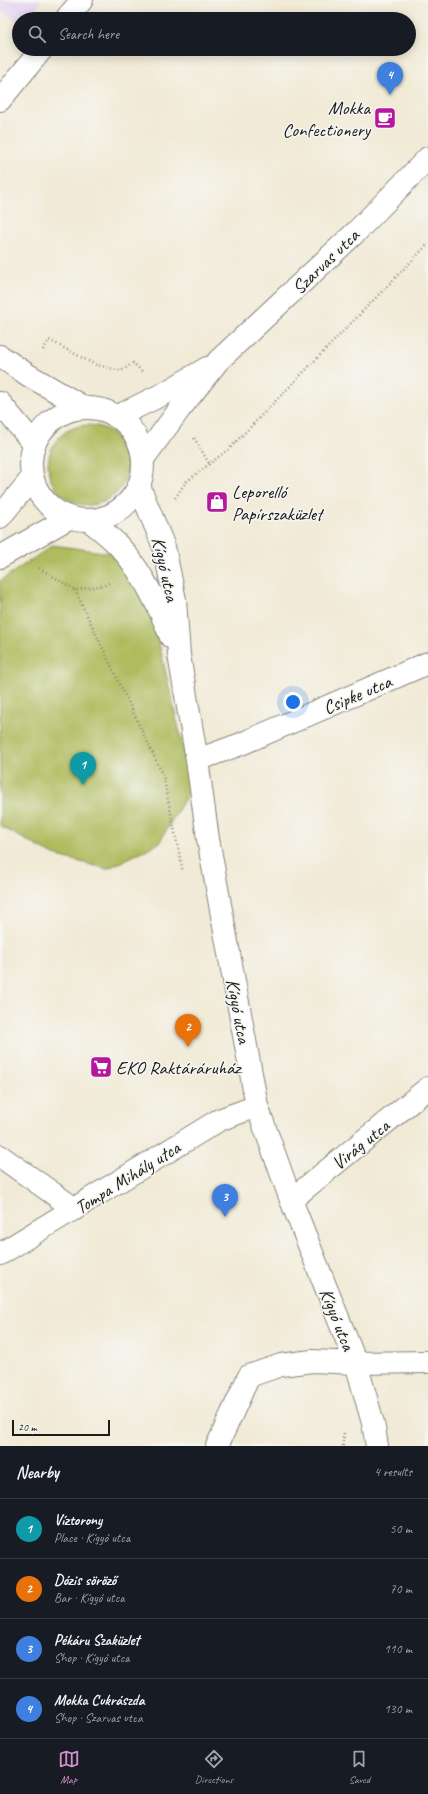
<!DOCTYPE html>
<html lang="en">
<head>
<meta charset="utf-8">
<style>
  body { margin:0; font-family:Caveat,sans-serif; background:#242831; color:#f1f3f6 }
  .scale { position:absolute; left:12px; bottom:10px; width:98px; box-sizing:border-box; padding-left:4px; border:2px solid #1c1c1c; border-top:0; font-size:11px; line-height:14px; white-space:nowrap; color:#1c1c1c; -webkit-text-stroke:3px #f6f6f2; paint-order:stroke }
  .you { position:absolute; left:293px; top:702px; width:14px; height:14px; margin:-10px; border:3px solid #fff; border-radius:50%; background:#1a73e8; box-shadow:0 0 0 6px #1a73e833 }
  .badge { display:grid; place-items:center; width:26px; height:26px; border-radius:50%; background:#d690ce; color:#fff; font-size:13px; font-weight:700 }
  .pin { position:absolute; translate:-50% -33px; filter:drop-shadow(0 1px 2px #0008) }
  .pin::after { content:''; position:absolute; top:21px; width:14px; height:12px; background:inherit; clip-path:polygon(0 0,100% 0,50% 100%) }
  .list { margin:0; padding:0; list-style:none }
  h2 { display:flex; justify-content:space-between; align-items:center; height:52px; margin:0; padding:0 16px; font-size:17px }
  h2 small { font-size:13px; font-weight:400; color:#9ea1a6 }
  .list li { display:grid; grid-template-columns:26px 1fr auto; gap:12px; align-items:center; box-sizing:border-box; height:60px; padding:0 16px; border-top:1px solid #363941 }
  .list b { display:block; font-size:15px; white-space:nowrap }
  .list p { margin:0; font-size:13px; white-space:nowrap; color:#9ea1a6 }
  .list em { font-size:13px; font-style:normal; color:#9ea1a6 }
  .icon { flex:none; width:22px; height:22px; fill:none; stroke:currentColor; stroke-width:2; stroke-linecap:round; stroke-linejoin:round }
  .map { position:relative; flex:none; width:428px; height:1446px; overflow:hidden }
  .search { position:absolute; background:#171b24; box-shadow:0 2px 10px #0003; left:12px; right:12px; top:12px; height:44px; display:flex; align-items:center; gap:10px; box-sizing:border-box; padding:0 14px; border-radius:22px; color:#9ea1a6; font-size:15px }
  .sheet { height:292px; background:#171b24 }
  nav { display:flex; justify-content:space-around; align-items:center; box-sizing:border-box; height:56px; border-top:1px solid #363941; background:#171b24; font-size:11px; color:#9ea1a6 }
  nav a { display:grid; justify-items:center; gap:2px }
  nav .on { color:#d690ce }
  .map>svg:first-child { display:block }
</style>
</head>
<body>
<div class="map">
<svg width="428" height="1446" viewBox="0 0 428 1446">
  <rect width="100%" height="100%" fill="#f6f6f2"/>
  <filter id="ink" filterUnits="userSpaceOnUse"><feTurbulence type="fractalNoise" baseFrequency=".025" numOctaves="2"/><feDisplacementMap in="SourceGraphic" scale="8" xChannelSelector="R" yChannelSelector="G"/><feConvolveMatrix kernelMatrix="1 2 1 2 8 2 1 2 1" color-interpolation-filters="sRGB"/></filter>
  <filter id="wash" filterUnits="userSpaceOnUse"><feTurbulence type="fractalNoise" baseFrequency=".012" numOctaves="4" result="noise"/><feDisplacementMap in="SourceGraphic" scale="16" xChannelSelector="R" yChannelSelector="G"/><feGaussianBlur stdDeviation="0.9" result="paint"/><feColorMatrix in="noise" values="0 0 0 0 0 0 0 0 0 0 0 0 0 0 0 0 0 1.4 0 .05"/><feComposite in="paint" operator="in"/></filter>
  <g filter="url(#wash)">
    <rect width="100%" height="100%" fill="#f1ead6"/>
    <polygon fill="#e4d3f1" points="0,0 42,0 28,19 19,19 19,23 0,9"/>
    <g fill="#afbb5d" stroke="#666c3c">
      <circle cx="88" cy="465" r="40"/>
      <polygon points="53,545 139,557 192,786 159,843 107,869 54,855 0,826 0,581"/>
    </g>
  </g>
  <g filter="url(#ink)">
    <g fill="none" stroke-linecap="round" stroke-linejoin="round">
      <g stroke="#868379" stroke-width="24">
        <g id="minor">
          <polyline points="66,19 82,0"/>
          <polyline points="0,100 42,49"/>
          <polyline points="0,356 28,375 85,408"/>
          <polyline points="0,403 34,444"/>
          <circle cx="87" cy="464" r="56"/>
          <polyline points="116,417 165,393 207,368"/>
          <polyline points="143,459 179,410 218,361 357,231 428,158"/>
          <polyline points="139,486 164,547 175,600 179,655 197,760 208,839 257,1106 291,1200 356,1363 373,1423 377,1446"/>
          <polyline points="0,517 32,478"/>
          <path d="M 90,521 C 99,528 108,535 116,543 C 141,568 158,604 171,637"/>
          <polyline points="0,557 69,518"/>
          <polyline points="197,760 241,744 428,663"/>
          <polyline points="0,1156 75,1209"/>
          <polyline points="291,1200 428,1088"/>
          <polyline points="0,1254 219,1120 257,1106"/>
          <polyline points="217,1446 249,1376 281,1365 312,1361 356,1363 428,1362"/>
        </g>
      </g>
      <g stroke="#868379" stroke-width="2.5" stroke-dasharray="1 3" stroke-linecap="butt">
        <polyline points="43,350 49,340 94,364 121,371 133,363 144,373"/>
        <polyline points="194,438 209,463"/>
        <polyline points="175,498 186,482 230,448 428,244"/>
        <polyline points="39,568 75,590 105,585 111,582"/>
        <polyline points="75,590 163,775 183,872"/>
        <polyline points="343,1446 344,1431"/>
      </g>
      <use href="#minor" stroke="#fff" stroke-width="22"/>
    </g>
  </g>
  <defs>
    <g id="cafe-square" transform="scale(1.15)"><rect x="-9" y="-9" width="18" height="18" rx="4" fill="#b5179e" stroke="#f6f6f2"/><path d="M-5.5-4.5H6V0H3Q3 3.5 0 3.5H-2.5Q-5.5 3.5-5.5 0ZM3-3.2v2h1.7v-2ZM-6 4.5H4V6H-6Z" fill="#fff"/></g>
    <g id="shop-square" transform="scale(1.15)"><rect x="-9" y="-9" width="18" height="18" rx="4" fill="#b5179e" stroke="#f6f6f2"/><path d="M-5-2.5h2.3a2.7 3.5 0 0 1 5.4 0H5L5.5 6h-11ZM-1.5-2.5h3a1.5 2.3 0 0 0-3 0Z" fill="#fff"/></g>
    <g id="supermarket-square" transform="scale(1.15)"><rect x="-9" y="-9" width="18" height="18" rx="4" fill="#b5179e" stroke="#f6f6f2"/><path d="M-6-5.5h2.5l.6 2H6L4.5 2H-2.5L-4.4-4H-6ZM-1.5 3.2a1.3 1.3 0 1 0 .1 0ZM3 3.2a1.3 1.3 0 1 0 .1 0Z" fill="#fff"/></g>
  </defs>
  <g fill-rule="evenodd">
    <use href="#cafe-square" x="385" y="118"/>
    <use href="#shop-square" x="217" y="502"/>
    <use href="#supermarket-square" x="101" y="1067"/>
  </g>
  <g text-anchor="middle" stroke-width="3" stroke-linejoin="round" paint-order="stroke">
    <g font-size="19" fill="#1c1c1c" stroke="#f6f6f2" text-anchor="start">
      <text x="370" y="114" text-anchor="end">Mokka<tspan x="370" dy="22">Confectionery</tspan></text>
      <text x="232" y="498">Leporelló<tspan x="232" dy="22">Papírszaküzlet</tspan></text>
      <text x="116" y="1074">EKO Raktáráruház</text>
    </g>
    <g font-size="19" fill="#1c1c1c" stroke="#f6f6f2">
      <text transform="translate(325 261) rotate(-44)" y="7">Szarvas utca</text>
      <text transform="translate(166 569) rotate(77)" y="7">Kígyó utca</text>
      <text transform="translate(357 694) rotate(-23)" y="7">Csipke utca</text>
      <text transform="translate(239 1011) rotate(79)" y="7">Kígyó utca</text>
      <text transform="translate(360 1144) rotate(-39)" y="7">Virág utca</text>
      <text transform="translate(127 1177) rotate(-32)" y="7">Tompa Mihály utca</text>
      <text transform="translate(338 1319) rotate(68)" y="7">Kígyó utca</text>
    </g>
  </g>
</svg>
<div class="scale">20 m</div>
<div class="you"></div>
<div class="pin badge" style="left:83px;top:785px;background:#0f9aa8">1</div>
<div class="pin badge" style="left:188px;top:1047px;background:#e8710a">2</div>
<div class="pin badge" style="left:225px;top:1217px;background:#3f7fe0">3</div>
<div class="pin badge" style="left:390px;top:95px;background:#3f7fe0">4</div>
<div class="search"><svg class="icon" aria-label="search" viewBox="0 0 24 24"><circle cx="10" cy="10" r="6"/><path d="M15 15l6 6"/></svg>Search here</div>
</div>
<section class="sheet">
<h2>Nearby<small>4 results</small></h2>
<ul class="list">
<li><span class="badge" style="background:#0f9aa8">1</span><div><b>Víztorony</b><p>Place · Kígyó utca</p></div><em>50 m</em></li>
<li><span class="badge" style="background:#e8710a">2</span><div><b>Dózis söröző</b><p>Bar · Kígyó utca</p></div><em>70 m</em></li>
<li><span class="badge" style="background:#3f7fe0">3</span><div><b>Pékáru Szaküzlet</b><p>Shop · Kígyó utca</p></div><em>110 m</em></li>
<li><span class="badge" style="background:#3f7fe0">4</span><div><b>Mokka Cukrászda</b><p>Shop · Szarvas utca</p></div><em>130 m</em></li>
</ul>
</section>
<nav>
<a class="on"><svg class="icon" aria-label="map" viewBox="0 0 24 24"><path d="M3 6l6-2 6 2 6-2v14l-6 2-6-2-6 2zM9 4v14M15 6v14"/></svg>Map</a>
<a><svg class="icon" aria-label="directions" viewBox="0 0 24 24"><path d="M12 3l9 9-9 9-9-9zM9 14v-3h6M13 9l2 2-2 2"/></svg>Directions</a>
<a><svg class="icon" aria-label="saved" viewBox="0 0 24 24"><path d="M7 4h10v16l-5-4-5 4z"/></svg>Saved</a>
</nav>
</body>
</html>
